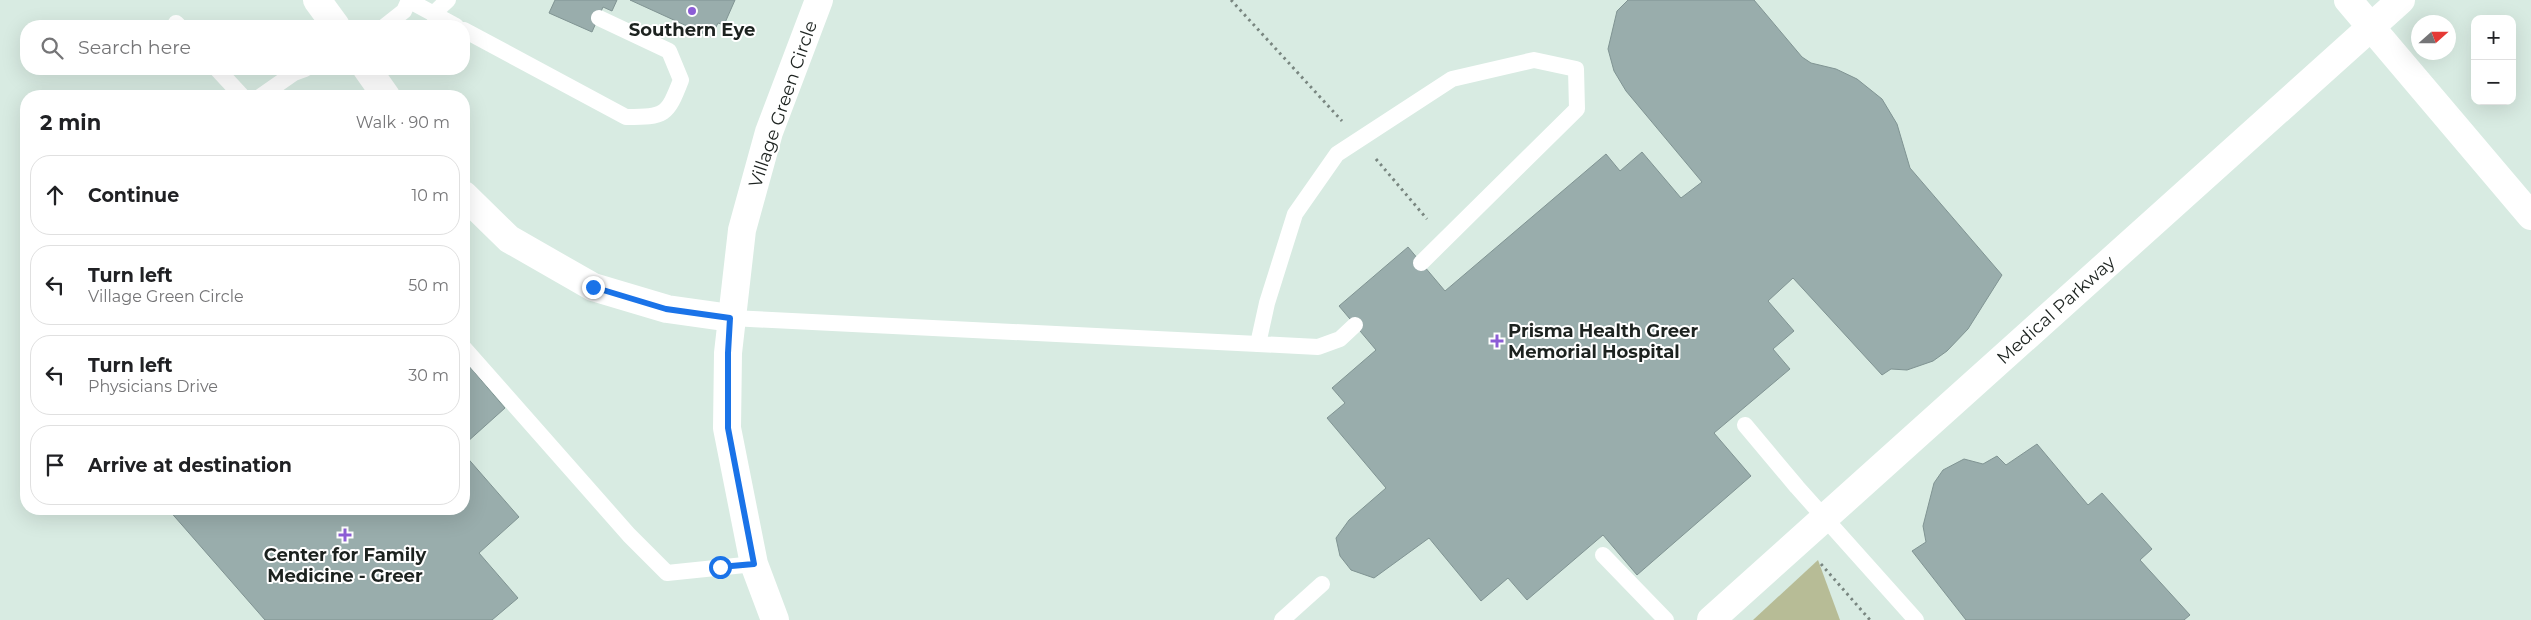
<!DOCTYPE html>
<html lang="en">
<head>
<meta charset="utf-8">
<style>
  body { margin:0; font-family:Montserrat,sans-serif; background:#f2f2f2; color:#202124 }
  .controls { position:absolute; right:15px; top:15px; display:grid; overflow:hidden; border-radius:10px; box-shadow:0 5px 20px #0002 }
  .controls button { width:45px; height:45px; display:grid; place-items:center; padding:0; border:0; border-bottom:1px solid #e0e0e0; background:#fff; color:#202124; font:25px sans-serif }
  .compass { position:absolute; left:2411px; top:15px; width:45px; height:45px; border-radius:50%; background:#fff; box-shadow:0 5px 20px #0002; rotate:69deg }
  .stop { position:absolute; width:15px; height:15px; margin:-11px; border:4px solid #1a73e8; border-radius:50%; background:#fff }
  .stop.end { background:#1a73e8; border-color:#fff; box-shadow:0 1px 5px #0008 }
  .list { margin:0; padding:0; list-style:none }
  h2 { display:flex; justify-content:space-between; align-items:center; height:65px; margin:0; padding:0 20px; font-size:21px }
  h2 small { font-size:16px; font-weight:400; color:#757577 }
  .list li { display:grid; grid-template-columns:32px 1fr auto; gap:15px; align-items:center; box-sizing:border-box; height:80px; margin:0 10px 10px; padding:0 10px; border:1px solid #e0e0e0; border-radius:20px }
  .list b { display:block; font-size:19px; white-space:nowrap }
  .list p { margin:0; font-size:16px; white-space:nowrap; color:#757577 }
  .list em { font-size:16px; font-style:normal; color:#757577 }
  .icon { flex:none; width:28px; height:28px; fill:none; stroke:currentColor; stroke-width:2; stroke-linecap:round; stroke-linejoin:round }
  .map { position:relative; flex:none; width:2531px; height:620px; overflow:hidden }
  .search { position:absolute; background:#fff; box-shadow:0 5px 20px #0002; left:20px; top:20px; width:450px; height:55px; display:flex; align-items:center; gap:12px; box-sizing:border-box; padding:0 18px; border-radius:20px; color:#757577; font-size:19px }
  .panel { position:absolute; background:#fff; box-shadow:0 5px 20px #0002; left:20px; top:90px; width:450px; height:425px; border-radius:20px }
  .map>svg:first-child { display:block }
</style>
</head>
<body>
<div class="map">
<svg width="2531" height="620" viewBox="0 0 2531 620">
  <rect width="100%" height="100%" fill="#d8ebe2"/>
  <polygon fill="#b7bc96" points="1818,560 1840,620 1753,620"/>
  <g fill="#99adac" stroke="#809493">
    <polygon points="555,0 617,0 612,11 603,7 592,32 549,13"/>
    <polygon points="630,0 735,0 724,25 718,23 711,37"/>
    <polygon points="1628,0 1754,0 1802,57 1811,63 1836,69 1857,79 1882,99 1897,124 1910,168 2002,275 1968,329 1947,351 1933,361 1907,370 1891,369 1882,375 1793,278 1768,301 1794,331 1773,349 1790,369 1714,433 1751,476 1637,575 1603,535 1527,600 1508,578 1481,601 1429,538 1374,578 1351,570 1340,556 1336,538 1349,520 1386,488 1327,418 1345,403 1332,388 1376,350 1339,306 1408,247 1445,291 1606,154 1620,171 1642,152 1681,198 1702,182 1626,91 1614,71 1608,49 1617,11"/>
    <polygon points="464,360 505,408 466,443 464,441"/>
    <polygon points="2037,444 2088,505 2102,493 2152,549 2140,560 2190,615 2184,620 1966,620 1912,551 1926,542 1923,526 1934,483 1943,470 1964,459 1983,464 1997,456 2006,465"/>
    <polygon points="464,454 519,517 479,553 518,598 492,620 265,620 168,509 464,509"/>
  </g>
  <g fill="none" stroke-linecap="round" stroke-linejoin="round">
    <g stroke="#798680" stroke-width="3" stroke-dasharray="2.5 4" stroke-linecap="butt">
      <polyline points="1231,0 1342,121"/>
      <polyline points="1376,159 1427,219"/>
      <polyline points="1821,564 1870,620"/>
    </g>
    <g stroke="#fff" stroke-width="16">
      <polyline points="408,0 456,26"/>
      <polyline points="433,14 448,0"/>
      <polyline points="176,23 179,26"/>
      <polyline points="385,26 404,11 409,0"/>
      <path d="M 464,30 L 626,117 C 665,117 667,116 681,80 L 669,51 L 599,18"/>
      <polyline points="217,69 242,96"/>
      <polyline points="261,96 294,73 305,69"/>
      <polyline points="731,318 1258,344"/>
      <polyline points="1355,325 1340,339 1318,347 1258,344 1267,303 1295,214 1337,154 1452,79 1534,60 1576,69 1577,109 1421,263"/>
      <polyline points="464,348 629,535 667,573 754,564"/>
      <polyline points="1745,425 1797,487 1916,620"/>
      <polyline points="1603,555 1666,620"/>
      <polyline points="1282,620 1322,584"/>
    </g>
    <g stroke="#fff" stroke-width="28">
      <polyline points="317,0 336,26"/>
      <polyline points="2348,0 2531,216"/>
      <polyline points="367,69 386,96"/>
      <polyline points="464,195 509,239 593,287 667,309 731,318"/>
      <polyline points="775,620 754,564 727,428 728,353 742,230 769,132 819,0"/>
      <polyline points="1711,620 2401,0"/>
    </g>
  </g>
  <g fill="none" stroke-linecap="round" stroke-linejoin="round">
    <polyline stroke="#1a73e8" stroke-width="6" points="593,287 666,309 730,318 728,353 728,428 754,564 720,567"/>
  </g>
  <g fill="#8c5dd6" stroke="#fff" stroke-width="2">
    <circle cx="692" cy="11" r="5"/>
    <path d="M1494.5 333.5h5v5h5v5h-5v5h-5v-5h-5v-5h5z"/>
    <path d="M342.5 527.5h5v5h5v5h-5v5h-5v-5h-5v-5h5z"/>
  </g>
  <g text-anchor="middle" stroke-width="4" stroke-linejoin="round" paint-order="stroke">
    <g font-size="18" font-weight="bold" fill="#1c221f" stroke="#fff">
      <text x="692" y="36">Southern Eye</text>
      <text x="1508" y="337" text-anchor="start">Prisma Health Greer<tspan x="1508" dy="21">Memorial Hospital</tspan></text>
      <text x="345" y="561">Center for Family<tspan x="345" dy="21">Medicine - Greer</tspan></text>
    </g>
    <g font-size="18" fill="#1c221f" stroke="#fff">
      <text transform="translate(783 104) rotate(-71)" y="6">Village Green Circle</text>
      <text transform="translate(2056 310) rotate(-42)" y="6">Medical Parkway</text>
    </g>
  </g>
</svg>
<div class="controls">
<button>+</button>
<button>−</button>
</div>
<svg class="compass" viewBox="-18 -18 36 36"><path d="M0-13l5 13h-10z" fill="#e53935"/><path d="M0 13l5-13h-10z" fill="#757577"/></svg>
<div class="stop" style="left:720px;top:567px"></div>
<div class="stop end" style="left:593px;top:287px"></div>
<div class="search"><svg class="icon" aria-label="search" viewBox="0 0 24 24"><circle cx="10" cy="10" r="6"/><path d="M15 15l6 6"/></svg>Search here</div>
<section class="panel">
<h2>2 min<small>Walk · 90 m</small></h2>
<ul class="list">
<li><svg class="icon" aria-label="ahead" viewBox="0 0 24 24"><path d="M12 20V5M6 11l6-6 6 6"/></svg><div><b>Continue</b></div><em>10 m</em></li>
<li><svg class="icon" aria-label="left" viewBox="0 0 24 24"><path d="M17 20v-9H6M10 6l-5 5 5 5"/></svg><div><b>Turn left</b><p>Village Green Circle</p></div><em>50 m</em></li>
<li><svg class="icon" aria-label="left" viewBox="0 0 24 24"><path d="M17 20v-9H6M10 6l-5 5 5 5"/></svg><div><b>Turn left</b><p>Physicians Drive</p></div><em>30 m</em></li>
<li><svg class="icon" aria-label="arrive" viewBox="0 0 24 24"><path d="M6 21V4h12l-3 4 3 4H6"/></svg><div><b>Arrive at destination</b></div></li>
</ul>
</section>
</div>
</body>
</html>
